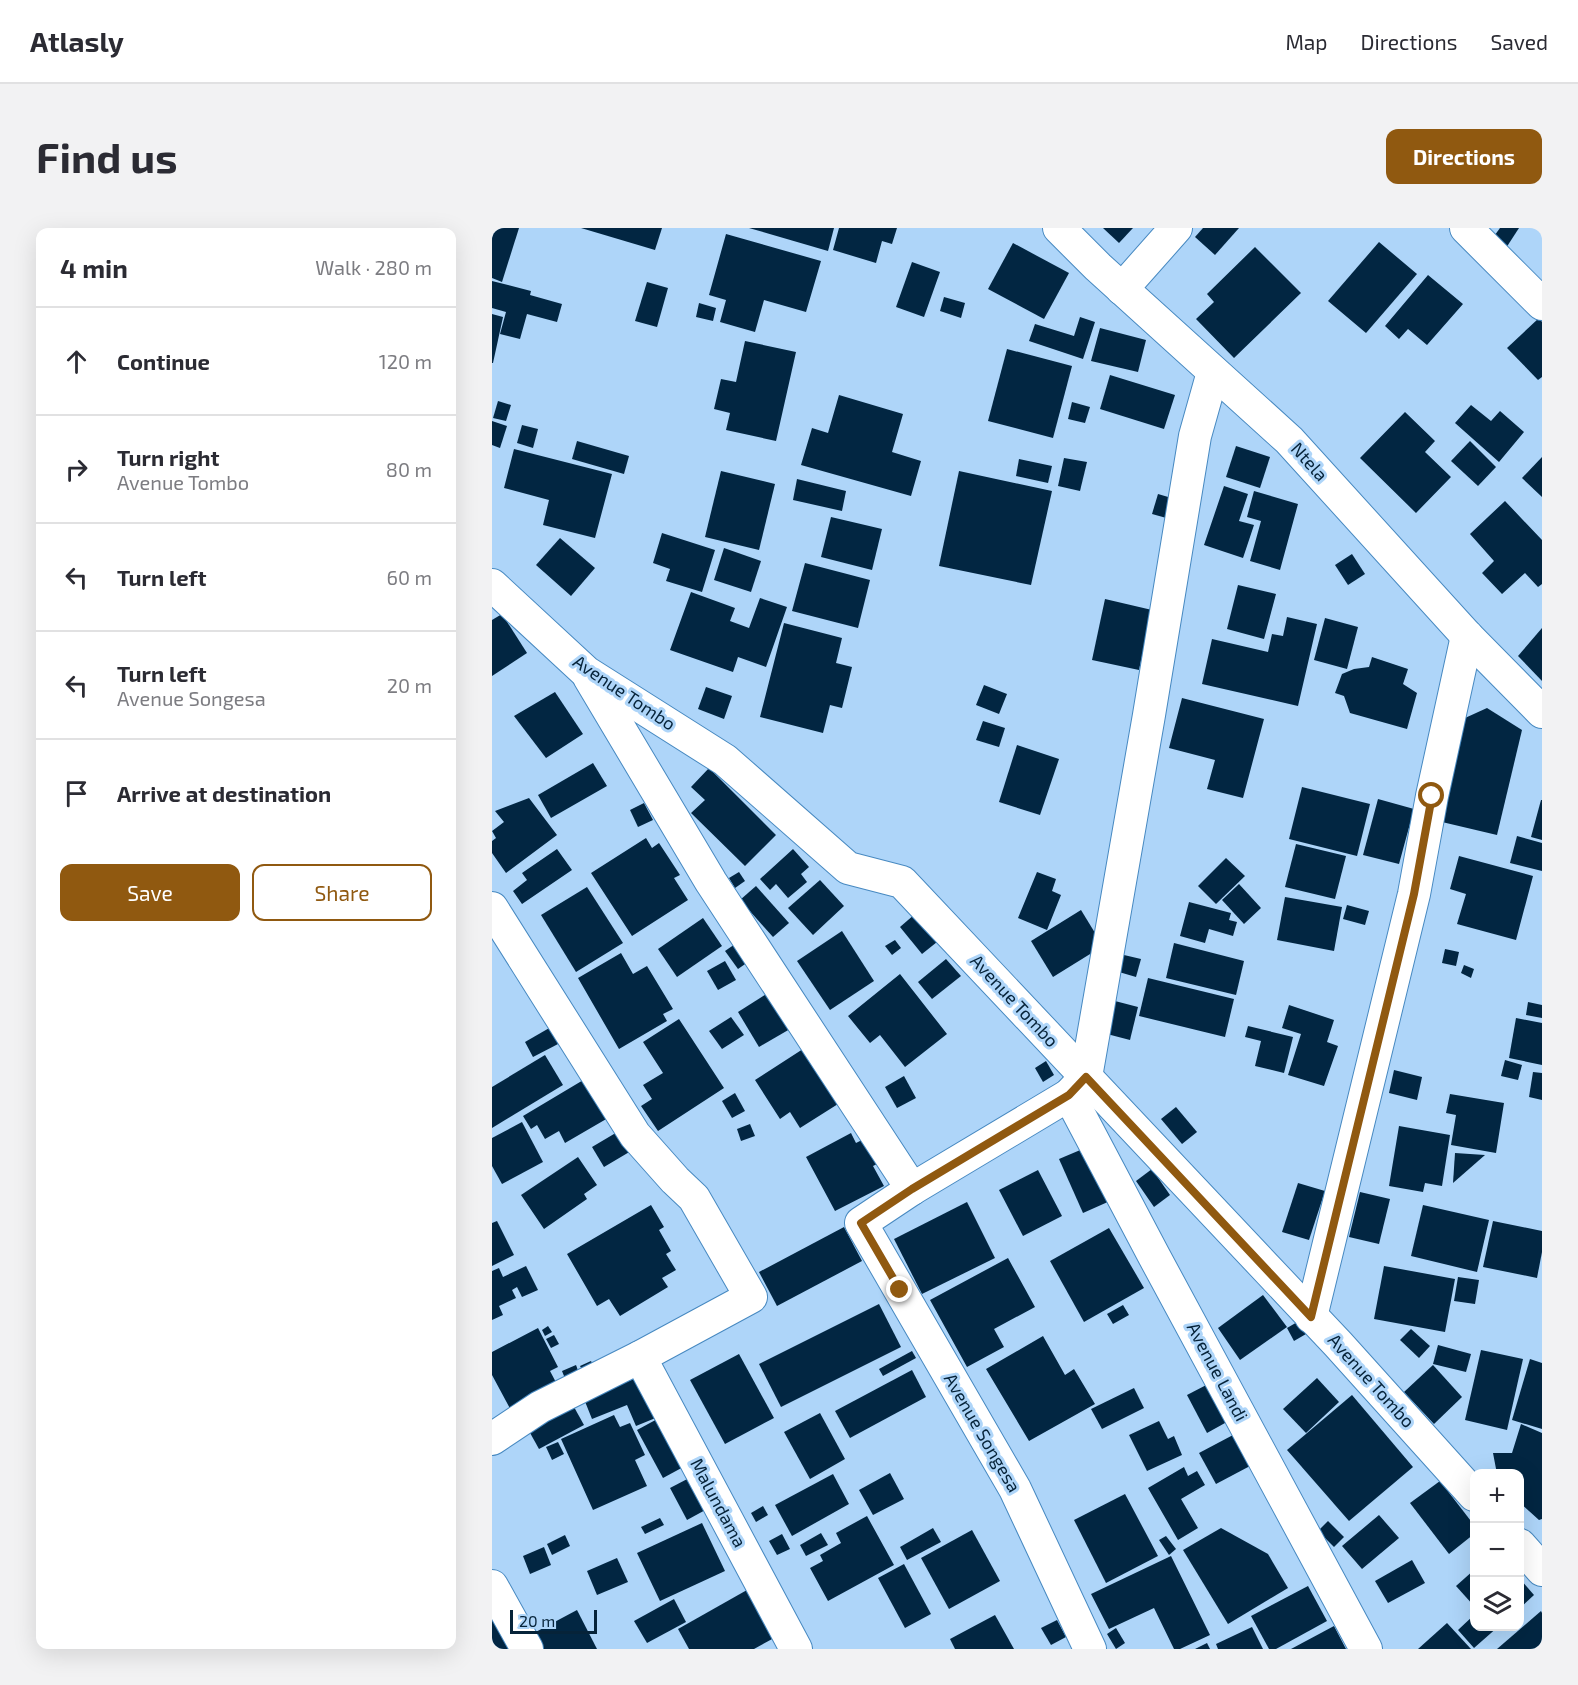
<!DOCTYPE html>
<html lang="en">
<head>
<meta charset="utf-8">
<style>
  body { margin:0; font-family:"Exo 2",sans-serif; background:#f2f2f3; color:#2b2b33 }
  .controls { position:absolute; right:18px; bottom:18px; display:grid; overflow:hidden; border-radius:12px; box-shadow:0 6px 24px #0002 }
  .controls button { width:54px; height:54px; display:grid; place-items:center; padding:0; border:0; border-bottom:2px solid #e1e1e2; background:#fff; color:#2b2b33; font:30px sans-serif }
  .scale { position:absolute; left:18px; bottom:15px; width:87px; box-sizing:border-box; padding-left:6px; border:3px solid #062339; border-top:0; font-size:16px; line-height:21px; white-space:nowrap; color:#062339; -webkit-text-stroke:4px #aed5f9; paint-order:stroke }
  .stop { position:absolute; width:18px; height:18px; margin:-14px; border:4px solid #905910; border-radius:50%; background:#fff }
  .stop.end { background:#905910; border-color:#fff; box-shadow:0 2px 6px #0008 }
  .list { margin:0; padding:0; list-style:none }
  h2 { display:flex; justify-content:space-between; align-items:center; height:78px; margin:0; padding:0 24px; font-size:26px }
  h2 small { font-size:20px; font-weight:400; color:#7c7c81 }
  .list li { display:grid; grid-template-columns:39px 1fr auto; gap:18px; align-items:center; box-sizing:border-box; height:108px; padding:0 24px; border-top:2px solid #e1e1e2 }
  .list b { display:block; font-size:22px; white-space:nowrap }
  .list p { margin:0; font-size:20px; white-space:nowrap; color:#7c7c81 }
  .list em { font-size:20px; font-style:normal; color:#7c7c81 }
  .actions { display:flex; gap:12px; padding:18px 24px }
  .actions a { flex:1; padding:14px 0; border:2px solid #905910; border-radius:12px; text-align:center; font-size:21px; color:#905910 }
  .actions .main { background:#905910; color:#fff }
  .icon { flex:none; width:33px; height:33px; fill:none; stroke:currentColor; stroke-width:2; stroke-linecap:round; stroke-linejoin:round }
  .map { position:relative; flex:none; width:1050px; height:1421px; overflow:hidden; border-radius:12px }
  header { display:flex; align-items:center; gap:36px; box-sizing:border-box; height:84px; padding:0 30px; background:#fff; border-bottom:2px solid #e1e1e2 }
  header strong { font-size:28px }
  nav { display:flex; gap:33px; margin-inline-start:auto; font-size:21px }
  .intro { display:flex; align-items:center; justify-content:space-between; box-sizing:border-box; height:144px; padding:0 36px }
  h1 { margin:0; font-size:42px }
  .button { padding:15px 27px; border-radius:12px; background:#905910; color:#fff; font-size:21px; font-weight:700 }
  main { display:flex; gap:36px; padding:0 36px }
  aside { flex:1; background:#fff; border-radius:12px; box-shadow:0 6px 24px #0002 }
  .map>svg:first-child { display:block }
</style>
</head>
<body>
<header>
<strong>Atlasly</strong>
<nav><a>Map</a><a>Directions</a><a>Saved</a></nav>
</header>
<div class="intro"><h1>Find us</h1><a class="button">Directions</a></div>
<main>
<aside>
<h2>4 min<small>Walk · 280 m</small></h2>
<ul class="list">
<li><svg class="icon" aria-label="ahead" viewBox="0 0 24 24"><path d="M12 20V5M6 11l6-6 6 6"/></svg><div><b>Continue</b></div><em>120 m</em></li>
<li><svg class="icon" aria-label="right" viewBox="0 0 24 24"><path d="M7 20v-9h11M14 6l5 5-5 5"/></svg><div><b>Turn right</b><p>Avenue Tombo</p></div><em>80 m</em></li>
<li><svg class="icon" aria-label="left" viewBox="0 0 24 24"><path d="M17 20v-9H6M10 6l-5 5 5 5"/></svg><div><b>Turn left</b></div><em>60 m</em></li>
<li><svg class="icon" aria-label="left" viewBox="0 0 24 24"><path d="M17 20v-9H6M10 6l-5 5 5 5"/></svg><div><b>Turn left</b><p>Avenue Songesa</p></div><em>20 m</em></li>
<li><svg class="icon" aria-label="arrive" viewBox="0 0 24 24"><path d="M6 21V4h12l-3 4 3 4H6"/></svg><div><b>Arrive at destination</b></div></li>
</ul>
<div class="actions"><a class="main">Save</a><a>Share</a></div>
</aside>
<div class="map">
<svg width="1050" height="1421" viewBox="0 0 1050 1421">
  <rect width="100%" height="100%" fill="#aed5f9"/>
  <g fill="#022642">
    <polygon points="0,0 27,0 10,54 0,50"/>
    <polygon points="89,0 170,0 163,22"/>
    <polygon points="257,0 342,0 336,23"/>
    <polygon points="347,0 405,0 400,16 390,13 384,35 341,22"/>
    <polygon points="611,0 641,0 627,15"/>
    <polygon points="711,0 747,0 723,27 703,9"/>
    <polygon points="1008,0 1027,0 1014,20 1000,11"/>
    <polygon points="234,6 329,33 314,84 272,72 263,104 228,94 234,72 217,67"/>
    <polygon points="887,14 925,46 874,105 836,73"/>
    <polygon points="521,15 577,45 552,91 496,61"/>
    <polygon points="763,19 809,65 742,130 704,91 722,74 715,66"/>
    <polygon points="420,34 448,44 432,89 404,79"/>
    <polygon points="936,47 971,76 935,117 916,101 907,111 893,98"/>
    <polygon points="0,53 39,63 38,67 70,76 65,94 35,86 28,111 8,106 14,84 0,80"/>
    <polygon points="155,54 176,60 165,99 143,93"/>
    <polygon points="452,69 473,75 469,90 448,83"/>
    <polygon points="207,75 224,80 221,93 204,89"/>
    <polygon points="0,86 11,89 1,135 0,135"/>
    <polygon points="588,89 603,94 591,131 537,113 543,96 582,108"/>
    <polygon points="1047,90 1050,94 1050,149 1046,152 1015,120"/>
    <polygon points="608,100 654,112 646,144 599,133"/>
    <polygon points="253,113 304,124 284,213 234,202 238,185 222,181 229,151 244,154"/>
    <polygon points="515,121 580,138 561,210 496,193"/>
    <polygon points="618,147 683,167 672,201 608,181"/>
    <polygon points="347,167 411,186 400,224 429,233 419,268 309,237 320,200 336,205"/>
    <polygon points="6,173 19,177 14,193 1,190"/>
    <polygon points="580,174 598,179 593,195 576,191"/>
    <polygon points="979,177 999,193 1008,183 1032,204 1007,234 963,195"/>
    <polygon points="913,184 943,213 933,224 959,249 924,285 868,230"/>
    <polygon points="0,193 15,198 8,220 0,217"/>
    <polygon points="30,197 46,201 41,220 25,215"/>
    <polygon points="85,213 137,228 132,246 80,231"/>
    <polygon points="978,213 1004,239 986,258 959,233"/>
    <polygon points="744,218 778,229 768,260 734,249"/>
    <polygon points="22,221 120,246 103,310 51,297 57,272 12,260"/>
    <polygon points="1050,229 1050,269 1030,250"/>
    <polygon points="572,230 595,234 588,263 566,258"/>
    <polygon points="527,231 560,238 556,255 524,248"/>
    <polygon points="229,243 283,256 267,322 213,309"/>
    <polygon points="467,243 560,263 539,357 447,338"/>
    <polygon points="305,251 354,263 350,283 301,272"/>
    <polygon points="732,258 756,266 747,293 762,297 751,330 712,317"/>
    <polygon points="762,263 806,276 788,342 758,333 769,293 755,289"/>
    <polygon points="666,266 683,271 678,291 660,286"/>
    <polygon points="1013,273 1050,312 1050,356 1046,359 1033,345 1010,366 990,345 1002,333 978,306"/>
    <polygon points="339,289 390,301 380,342 329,329"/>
    <polygon points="170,305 223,322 210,364 174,353 178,341 161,335"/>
    <polygon points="68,310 103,340 79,368 44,337"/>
    <polygon points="232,320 269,333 259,364 222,352"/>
    <polygon points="860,326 873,346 856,357 843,337"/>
    <polygon points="313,335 378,352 366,400 300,383"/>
    <polygon points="746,357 784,366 772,411 735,401"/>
    <polygon points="199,364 243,380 238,393 257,400 268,370 295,379 274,439 246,429 241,444 178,422"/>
    <polygon points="613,371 660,382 647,442 600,432"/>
    <polygon points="10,386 35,425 0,448 0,392"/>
    <polygon points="795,389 825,396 806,478 710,456 720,411 776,424 780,406 791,408"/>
    <polygon points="833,390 866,399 855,441 822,432"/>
    <polygon points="292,395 350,410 344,435 360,439 350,480 338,477 331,505 268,489"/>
    <polygon points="1050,400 1050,453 1026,428"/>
    <polygon points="880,429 916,441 911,456 925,465 915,501 858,485 852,468 843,465 850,446 862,441 877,439"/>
    <polygon points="492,457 515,466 507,486 484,477"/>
    <polygon points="214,459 240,468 232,491 206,481"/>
    <polygon points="63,464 91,506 54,530 22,488"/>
    <polygon points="690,470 772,491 751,570 715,561 723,532 677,520"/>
    <polygon points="995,480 1030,502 1005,607 950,594 973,490"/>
    <polygon points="491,493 513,500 507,519 484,512"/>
    <polygon points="525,517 567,531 548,587 507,574"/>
    <polygon points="101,535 115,558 59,590 46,567"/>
    <polygon points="217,540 284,607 253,638 199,585 213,572 199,559"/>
    <polygon points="810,559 878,576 865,628 797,611"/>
    <polygon points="37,570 65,607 14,645 0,625 0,613 4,610 0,603 12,594 3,583"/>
    <polygon points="886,571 922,581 907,636 871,627"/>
    <polygon points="1049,572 1050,572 1050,612 1039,609"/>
    <polygon points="152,575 161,592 146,599 138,582"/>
    <polygon points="1025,608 1050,615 1050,643 1018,635"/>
    <polygon points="154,610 160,620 167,615 188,647 182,650 196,672 140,708 99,645"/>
    <polygon points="804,616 854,628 843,671 793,659"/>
    <polygon points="65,621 80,642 30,676 21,663 35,652 30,645"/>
    <polygon points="301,621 317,639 309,646 315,654 296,670 284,656 278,662 268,651"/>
    <polygon points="967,628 1041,648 1024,712 965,696 974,666 958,661"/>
    <polygon points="734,630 753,648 724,676 706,658"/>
    <polygon points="247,644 253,653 243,660 237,650"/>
    <polygon points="545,644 564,651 560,663 569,667 555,702 526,690"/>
    <polygon points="328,652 352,678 321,707 296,680"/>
    <polygon points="747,656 769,680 752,696 730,672"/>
    <polygon points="264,658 297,695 281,709 248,672"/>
    <polygon points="95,659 131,715 84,744 49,687"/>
    <polygon points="793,669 850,679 842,723 785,712"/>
    <polygon points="697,674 739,685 737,692 745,694 741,708 717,701 713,715 688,708"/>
    <polygon points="855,677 877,683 873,697 851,691"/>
    <polygon points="589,682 611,718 561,749 539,713"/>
    <polygon points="423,686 445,714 430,726 408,699"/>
    <polygon points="211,690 230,718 185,749 166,721"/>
    <polygon points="350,703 382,753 338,782 305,733"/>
    <polygon points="403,712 409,720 400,727 393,718"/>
    <polygon points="246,714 259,732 246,741 233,723"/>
    <polygon points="682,715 752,733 744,767 674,750"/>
    <polygon points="953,721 967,724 964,738 950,735"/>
    <polygon points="129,725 141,746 155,738 181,781 171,786 175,793 127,821 86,750"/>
    <polygon points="632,727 649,731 644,749 627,744"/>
    <polygon points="454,731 469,748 440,771 426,754"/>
    <polygon points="233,733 244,752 226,762 215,743"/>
    <polygon points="972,737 982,741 979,750 969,745"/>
    <polygon points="408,746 455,806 413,839 388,807 378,815 356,788"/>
    <polygon points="656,750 742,771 733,809 647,788"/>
    <polygon points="276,765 298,801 267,819 246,784"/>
    <polygon points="623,773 646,779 638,812 615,806"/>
    <polygon points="1036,774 1050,777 1050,790 1034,787"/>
    <polygon points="797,777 842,792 835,814 846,818 832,858 796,847 809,806 790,800"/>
    <polygon points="239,789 252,807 230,821 217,803"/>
    <polygon points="1024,790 1050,795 1050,837 1017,830"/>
    <polygon points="187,791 232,860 166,903 149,878 160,871 151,857 171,845 151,814"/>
    <polygon points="756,798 801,809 792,845 763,838 769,813 753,809"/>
    <polygon points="59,799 68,815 41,829 33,814"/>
    <polygon points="311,821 346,876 308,900 298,884 288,891 263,852"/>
    <polygon points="53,827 71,857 0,900 0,859"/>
    <polygon points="1013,832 1030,837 1026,852 1009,848"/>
    <polygon points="554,833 562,847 551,854 543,840"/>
    <polygon points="902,842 930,849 925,872 897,865"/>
    <polygon points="1041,844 1050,845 1050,872 1037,869"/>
    <polygon points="412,848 424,870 405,880 393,859"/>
    <polygon points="93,851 116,890 73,915 67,903 53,911 45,897 39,901 31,888"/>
    <polygon points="243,865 253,883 240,890 230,873"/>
    <polygon points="958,866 1012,875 1004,925 959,917 964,887 954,885"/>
    <polygon points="684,879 705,904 690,916 669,891"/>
    <polygon points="30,894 51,934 10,956 0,938 0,910"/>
    <polygon points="258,896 263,908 249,913 245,901"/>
    <polygon points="907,898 958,907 950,958 933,955 931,964 897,958"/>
    <polygon points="127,903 139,923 112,939 100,919"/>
    <polygon points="359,905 364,915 372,911 385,936 381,938 392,958 343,983 314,929"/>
    <polygon points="593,920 618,973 591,985 567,931"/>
    <polygon points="963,925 993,927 961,955"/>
    <polygon points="86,929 105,957 92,966 95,971 52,1001 29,967"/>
    <polygon points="660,941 678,967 662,979 644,953"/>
    <polygon points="546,942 570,988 531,1008 507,962"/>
    <polygon points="806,955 833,963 817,1012 790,1004"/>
    <polygon points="868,964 898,971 887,1016 857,1009"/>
    <polygon points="475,974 503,1030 430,1066 402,1011"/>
    <polygon points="159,977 172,999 167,1002 179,1023 174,1026 184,1042 170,1050 176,1059 128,1088 117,1071 105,1078 75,1026"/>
    <polygon points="931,977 997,992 985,1044 919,1028"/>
    <polygon points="5,993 22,1027 0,1038 0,995"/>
    <polygon points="1001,993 1050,1003 1050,1024 1045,1050 991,1039"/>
    <polygon points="352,999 370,1033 285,1078 267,1044"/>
    <polygon points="617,1000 652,1060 592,1094 558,1033"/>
    <polygon points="516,1030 543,1079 502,1101 512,1119 475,1139 438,1072"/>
    <polygon points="34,1038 46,1062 30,1069 25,1059 20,1062 24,1070 7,1078 11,1087 0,1092 0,1043 7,1040 11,1049"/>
    <polygon points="892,1038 963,1051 953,1104 882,1091"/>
    <polygon points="966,1049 987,1052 983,1076 962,1073"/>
    <polygon points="771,1067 795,1099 748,1132 726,1100"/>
    <polygon points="387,1076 409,1119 289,1179 267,1136"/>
    <polygon points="631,1077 637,1087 621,1096 615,1086"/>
    <polygon points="807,1093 814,1106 802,1113 795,1100"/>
    <polygon points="56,1098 60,1104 53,1108 50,1102"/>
    <polygon points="46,1100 66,1139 58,1143 68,1162 21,1186 0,1147 0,1124"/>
    <polygon points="919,1101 938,1118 927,1130 908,1112"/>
    <polygon points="62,1107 67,1116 59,1120 54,1111"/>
    <polygon points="551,1108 573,1147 582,1141 603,1176 537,1213 494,1141"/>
    <polygon points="946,1117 979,1126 974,1144 941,1136"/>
    <polygon points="989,1122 1031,1131 1015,1202 973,1192"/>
    <polygon points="420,1123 424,1130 391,1148 387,1141"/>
    <polygon points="247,1126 282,1190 233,1216 198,1152"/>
    <polygon points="1038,1131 1050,1135 1050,1201 1020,1192"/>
    <polygon points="99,1133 105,1145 95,1150 88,1138"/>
    <polygon points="84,1137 88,1148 74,1153 70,1143"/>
    <polygon points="941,1137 970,1169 942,1196 912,1164"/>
    <polygon points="420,1142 434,1169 358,1210 343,1183"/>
    <polygon points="149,1148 166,1189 144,1198 135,1177 100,1191 90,1166 120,1160"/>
    <polygon points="825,1150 847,1174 814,1205 791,1181"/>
    <polygon points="722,1153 742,1190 715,1205 695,1167"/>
    <polygon points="642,1160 652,1180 610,1201 599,1181"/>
    <polygon points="860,1167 921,1239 857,1293 795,1222"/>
    <polygon points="77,1170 92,1197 47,1221 32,1194"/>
    <polygon points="328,1185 353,1231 318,1251 292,1204"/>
    <polygon points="122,1187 128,1199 138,1195 153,1227 143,1232 155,1258 101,1282 69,1211"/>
    <polygon points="169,1189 195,1237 171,1250 145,1202"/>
    <polygon points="667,1193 676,1211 682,1208 690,1227 655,1243 637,1207"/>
    <polygon points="1029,1196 1050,1205 1050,1291 1047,1292 1028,1275 1028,1246 1005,1246 1001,1225 1020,1225"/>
    <polygon points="741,1207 758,1238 724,1256 707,1225"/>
    <polygon points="66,1214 72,1226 60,1232 54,1219"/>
    <polygon points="692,1239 696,1248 705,1243 713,1257 689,1271 706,1300 686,1312 656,1260"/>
    <polygon points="398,1245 412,1271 381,1287 367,1262"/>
    <polygon points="341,1246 357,1276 300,1308 283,1277"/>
    <polygon points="201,1248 217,1280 195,1292 178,1260"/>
    <polygon points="948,1253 982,1297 982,1306 957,1326 918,1275"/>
    <polygon points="633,1266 666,1328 614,1355 582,1292"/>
    <polygon points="271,1278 276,1287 264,1294 259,1285"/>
    <polygon points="887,1287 907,1310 870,1341 850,1318"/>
    <polygon points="375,1288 402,1337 336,1373 318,1340 331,1333 328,1327 349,1315 344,1305"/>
    <polygon points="168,1290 172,1297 153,1306 149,1299"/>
    <polygon points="836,1293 852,1309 842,1319 826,1303"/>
    <polygon points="210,1295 233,1343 168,1373 145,1325"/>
    <polygon points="441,1300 449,1314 415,1332 408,1319"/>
    <polygon points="729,1300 776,1326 796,1360 736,1396 691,1322"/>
    <polygon points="480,1302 508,1353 457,1381 429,1330"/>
    <polygon points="329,1305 336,1317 314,1328 308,1317"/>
    <polygon points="290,1306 298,1321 285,1327 277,1313"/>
    <polygon points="73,1307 78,1318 60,1327 55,1316"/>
    <polygon points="674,1308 684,1321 677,1327 667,1312"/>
    <polygon points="52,1319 59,1337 38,1346 31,1328"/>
    <polygon points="679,1328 718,1407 688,1421 682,1421 662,1380 617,1401 599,1366"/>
    <polygon points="125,1330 136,1354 105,1367 95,1343"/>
    <polygon points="920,1332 933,1355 896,1375 883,1353"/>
    <polygon points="412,1336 439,1386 413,1400 386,1350"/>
    <polygon points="982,1342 982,1378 964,1358"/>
    <polygon points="1028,1351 1042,1367 1028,1380"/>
    <polygon points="816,1358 835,1393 784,1421 777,1421 759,1388"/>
    <polygon points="255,1362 282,1410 262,1421 197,1421 186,1401"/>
    <polygon points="182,1371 194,1394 155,1415 142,1393"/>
    <polygon points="85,1382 105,1421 48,1421 40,1406"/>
    <polygon points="1049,1383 1050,1385 1050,1421 1005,1421"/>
    <polygon points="0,1386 20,1421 0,1421"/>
    <polygon points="503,1387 522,1421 463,1421 458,1411"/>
    <polygon points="982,1387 982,1398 1007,1398 982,1420 966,1402"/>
    <polygon points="565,1392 574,1409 559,1417 549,1400"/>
    <polygon points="955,1395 979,1421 926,1421"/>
    <polygon points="842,1398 854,1421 799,1421"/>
    <polygon points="760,1399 771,1421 726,1421 724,1416"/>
    <polygon points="624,1400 633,1415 624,1421 615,1406"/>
    <polygon points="715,1415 718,1421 703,1421"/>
  </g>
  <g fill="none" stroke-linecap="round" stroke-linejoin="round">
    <g stroke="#4789c1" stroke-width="34">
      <g id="minor">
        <polyline points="567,0 606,39 797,212 975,408 1050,484"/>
        <polyline points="974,0 1050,76"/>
        <polyline points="630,61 684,0"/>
        <polyline points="0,357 94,444 233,532 356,640 410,654 846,1116 982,1267"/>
        <polyline points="97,449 219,654 420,961"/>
        <polyline points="0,680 143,907 183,952 202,970 259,1069 148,1129 48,1179 0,1211"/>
        <polyline points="577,867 662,1028 874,1421"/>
        <polyline points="819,1089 922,666 940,568 975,408"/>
        <polyline points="148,1129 304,1421"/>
        <polyline points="1028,1317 1050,1342"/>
        <polyline points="0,1358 35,1421"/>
        <polyline points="598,1421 523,1261 369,995 420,961 577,867 594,849 657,487 703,208 721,144"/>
      </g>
    </g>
    <use href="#minor" stroke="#fff" stroke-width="32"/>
  </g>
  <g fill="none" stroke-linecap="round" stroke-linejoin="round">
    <polyline stroke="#905910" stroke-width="8" points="408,1062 369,995 420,961 577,867 594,849 819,1089 922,666 940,568"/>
  </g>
  <g text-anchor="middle" stroke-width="6" stroke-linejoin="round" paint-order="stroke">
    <g font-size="18" fill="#062339" stroke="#aed5f9">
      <text transform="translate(817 234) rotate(48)" y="6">Ntela</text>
      <text transform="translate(132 465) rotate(34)" y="6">Avenue Tombo</text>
      <text transform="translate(522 773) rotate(47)" y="6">Avenue Tombo</text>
      <text transform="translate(725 1144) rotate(62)" y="6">Avenue Landi</text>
      <text transform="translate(879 1153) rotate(48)" y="6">Avenue Tombo</text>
      <text transform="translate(490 1205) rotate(60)" y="6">Avenue Songesa</text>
      <text transform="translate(226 1275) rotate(62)" y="6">Malundama</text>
    </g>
  </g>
</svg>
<div class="controls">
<button>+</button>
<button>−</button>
<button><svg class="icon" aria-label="layers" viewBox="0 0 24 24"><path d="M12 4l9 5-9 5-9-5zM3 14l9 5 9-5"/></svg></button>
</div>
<div class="scale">20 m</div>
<div class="stop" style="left:940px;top:568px"></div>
<div class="stop end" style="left:408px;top:1062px"></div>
</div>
</main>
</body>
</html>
